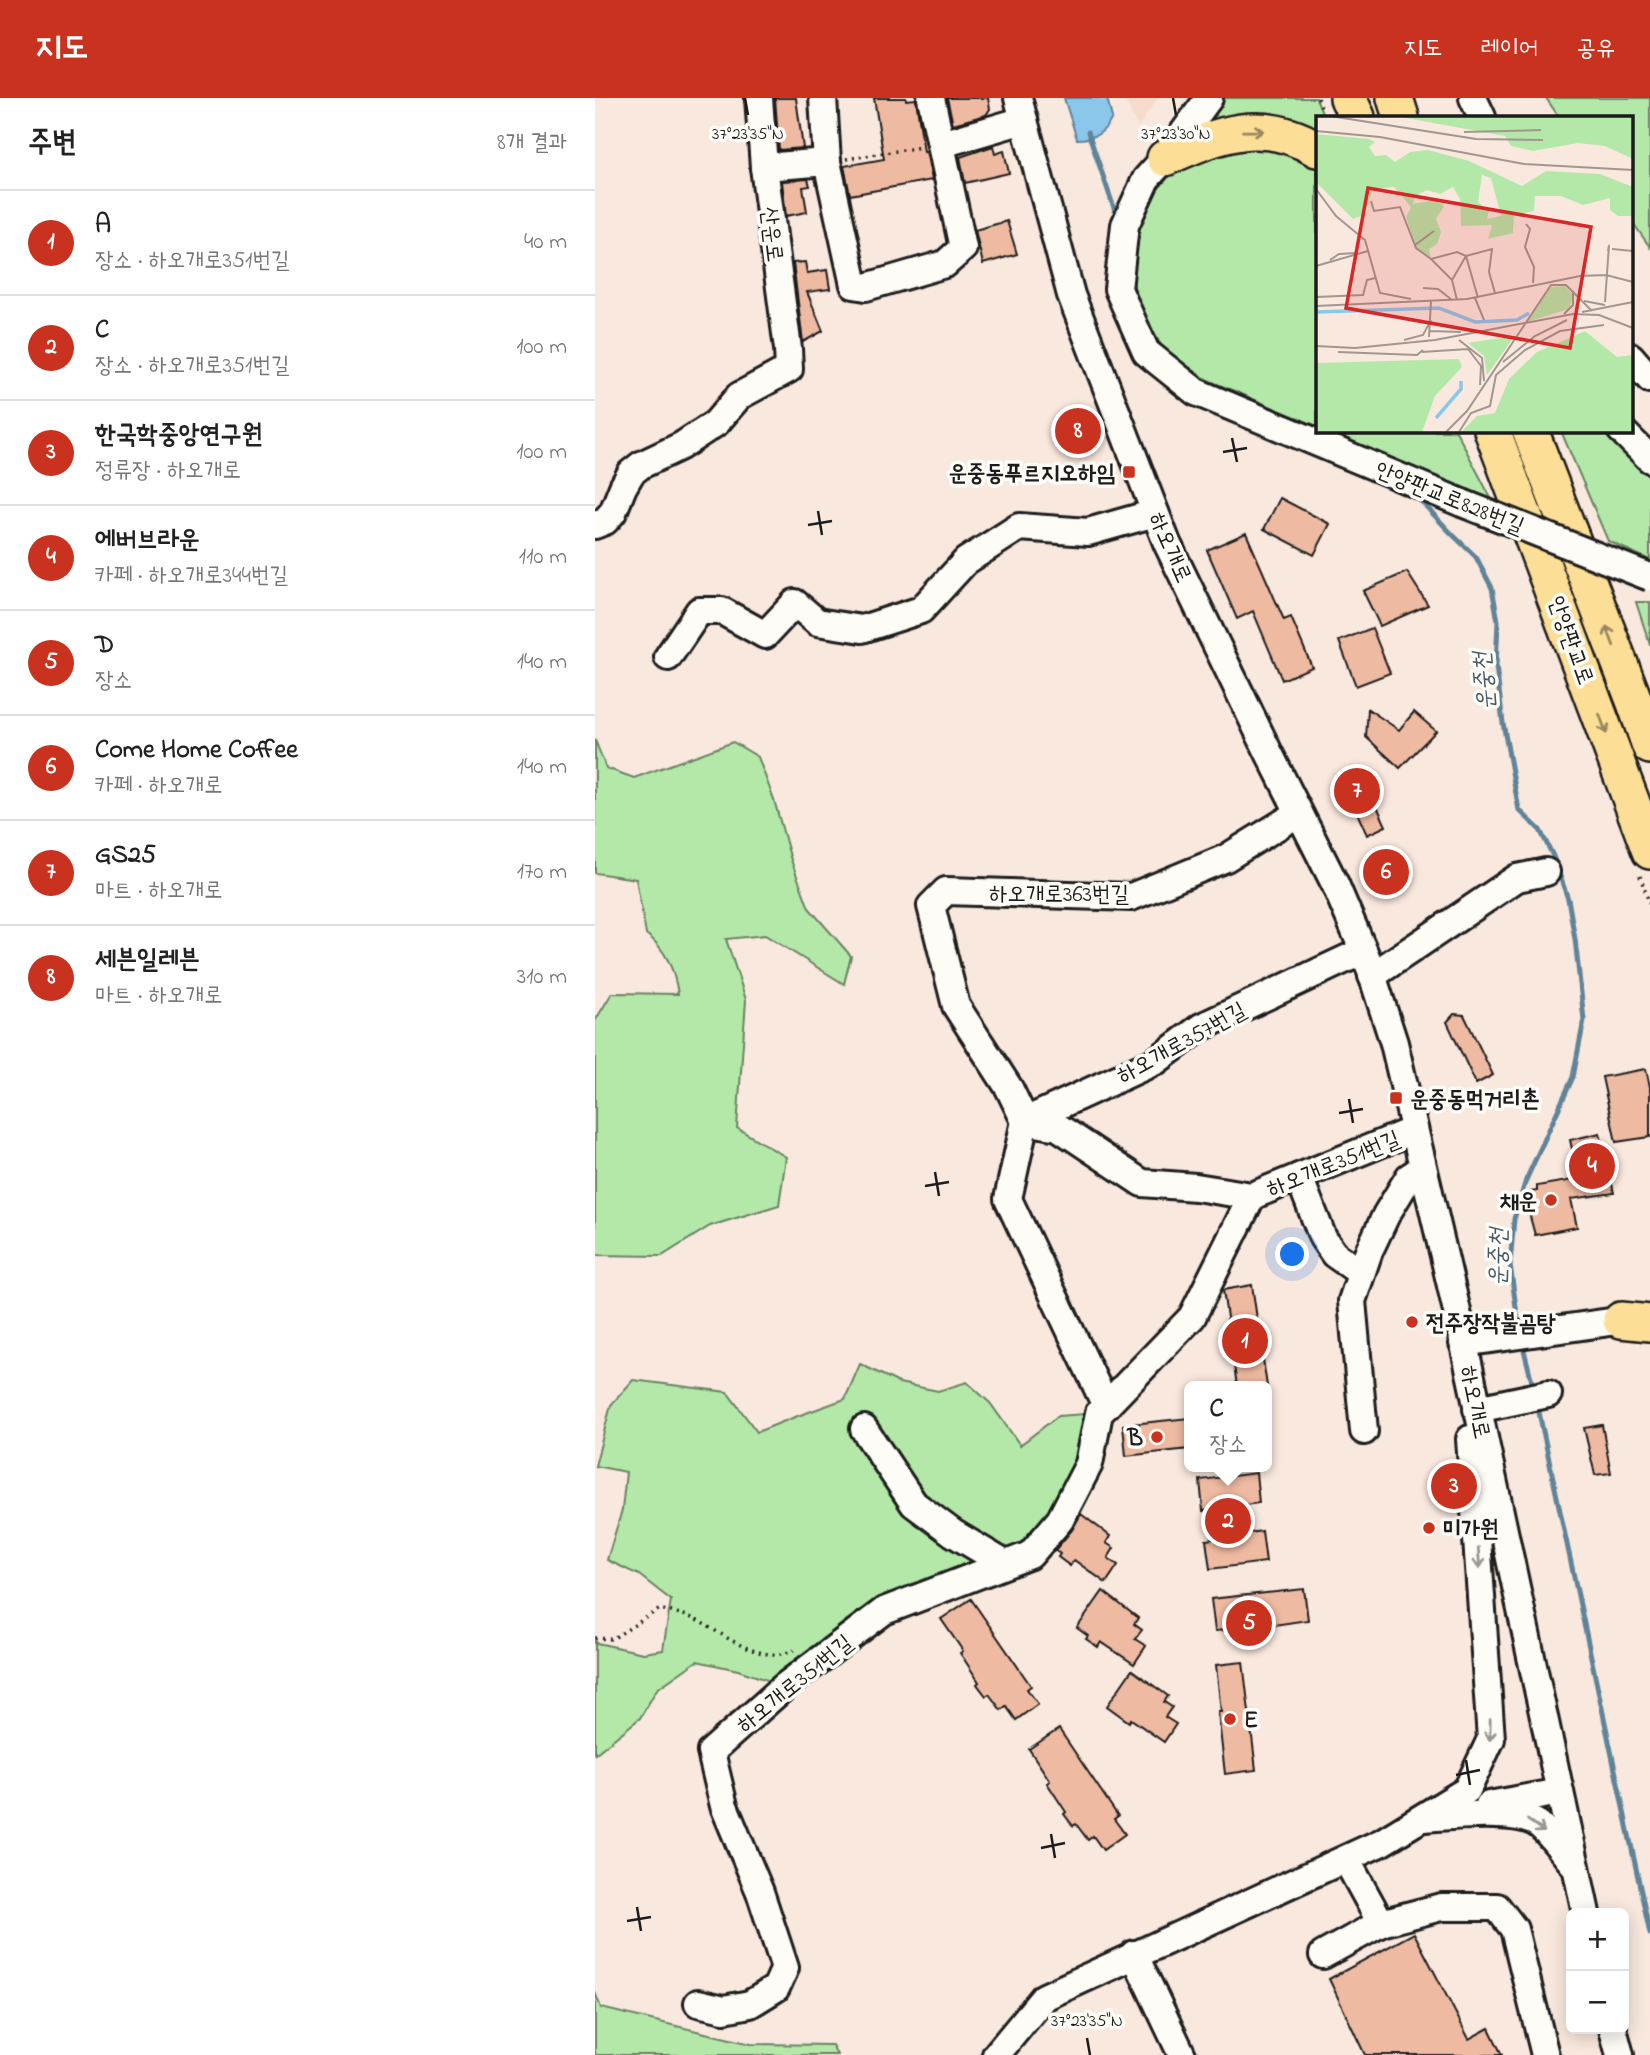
<!DOCTYPE html>
<html lang="ko">
<head>
<meta charset="utf-8">
<style>
  body { margin:0; font-family:"Indie Flower","Poor Story",sans-serif; background:#f6f6f6; color:#222 }
  .controls { position:absolute; right:21px; bottom:21px; display:grid; overflow:hidden; border-radius:10px; box-shadow:0 4px 18px #0003 }
  .controls button { width:63px; height:63px; display:grid; place-items:center; padding:0; border:0; border-bottom:2px solid #e0e0e0; background:#fff; color:#222; font:35px sans-serif }
  .you { position:absolute; left:698px; top:1157px; width:24px; height:24px; margin:-18px; border:5px solid #fff; border-radius:50%; background:#1a73e8; box-shadow:0 0 0 10px #1a73e833 }
  .badge { display:grid; place-items:center; width:46px; height:46px; border-radius:50%; background:#c8321e; color:#fff; font-size:23px; font-weight:700 }
  .pin { position:absolute; translate:-50% -50%; border:4px solid #fff; box-shadow:0 2px 7px #0006 }
  .popup { position:absolute; left:589px; top:1283px; width:88px; height:91px; box-sizing:border-box; display:grid; place-content:center; border-radius:10px; background:#fff; filter:drop-shadow(0 2px 5px #0005); font-size:23px; white-space:nowrap; color:#767676 }
  .popup b { font-size:26px; color:#222 }
  .popup::after { content:''; position:absolute; left:50%; top:100%; margin-left:-14px; border:14px solid transparent; border-top-color:#fff }
  .list { margin:0; padding:0; list-style:none }
  h2 { display:flex; justify-content:space-between; align-items:center; height:91px; margin:0; padding:0 28px; font-size:30px }
  h2 small { font-size:23px; font-weight:400; color:#767676 }
  .list li { display:grid; grid-template-columns:46px 1fr auto; gap:21px; align-items:center; box-sizing:border-box; height:105px; padding:0 28px; border-top:2px solid #e0e0e0 }
  .list b { display:block; font-size:26px; white-space:nowrap }
  .list p { margin:0; font-size:23px; white-space:nowrap; color:#767676 }
  .list em { font-size:23px; font-style:normal; color:#767676 }
  .map { position:relative; flex:none; width:1055px; height:1957px; overflow:hidden }
  header { display:flex; align-items:center; gap:42px; box-sizing:border-box; height:98px; padding:0 35px; background:#c8321e; color:#fff }
  header strong { font-size:33px }
  nav { display:flex; gap:38px; margin-inline-start:auto; font-size:24px }
  main { display:flex }
  aside { flex:1; background:#fff }
  .map>svg:first-child { display:block }
</style>
</head>
<body>
<header>
<strong>지도</strong>
<nav><a>지도</a><a>레이어</a><a>공유</a></nav>
</header>
<main>
<aside>
<h2>주변<small>8개 결과</small></h2>
<ul class="list">
<li><span class="badge">1</span><div><b>A</b><p>장소 · 하오개로351번길</p></div><em>40 m</em></li>
<li><span class="badge">2</span><div><b>C</b><p>장소 · 하오개로351번길</p></div><em>100 m</em></li>
<li><span class="badge">3</span><div><b>한국학중앙연구원</b><p>정류장 · 하오개로</p></div><em>100 m</em></li>
<li><span class="badge">4</span><div><b>에버브라운</b><p>카페 · 하오개로344번길</p></div><em>110 m</em></li>
<li><span class="badge">5</span><div><b>D</b><p>장소</p></div><em>140 m</em></li>
<li><span class="badge">6</span><div><b>Come Home Coffee</b><p>카페 · 하오개로</p></div><em>140 m</em></li>
<li><span class="badge">7</span><div><b>GS25</b><p>마트 · 하오개로</p></div><em>170 m</em></li>
<li><span class="badge">8</span><div><b>세븐일레븐</b><p>마트 · 하오개로</p></div><em>310 m</em></li>
</ul>
</aside>
<div class="map">
<svg width="1055" height="1957" viewBox="0 0 1055 1957">
  <rect width="100%" height="100%" fill="#f9e8de"/>
  <filter id="ink" filterUnits="userSpaceOnUse"><feTurbulence type="fractalNoise" baseFrequency=".0143" numOctaves="2"/><feDisplacementMap in="SourceGraphic" scale="14" xChannelSelector="R" yChannelSelector="G"/><feConvolveMatrix kernelMatrix="1 2 1 2 8 2 1 2 1" color-interpolation-filters="sRGB"/></filter>
  <g filter="url(#ink)">
    <polygon fill="#f6dacc" points="529,0 563,0 543,29"/>
    <g fill="#b4e8a9" stroke="#688262" stroke-width="2">
      <polygon points="622,0 721,0 729,19 722,19 722,42 597,43"/>
      <polygon points="951,0 1055,0 1055,149 1036,122 1036,19 964,19"/>
      <polygon points="663,43 722,66 722,328 613,282 569,252 541,205 537,170 542,133 559,96 576,76 600,57"/>
      <polygon points="734,333 861,333 898,404"/>
      <polygon points="966,333 1013,333 1055,374 1055,462 1013,443"/>
      <polygon points="1041,504 1055,504 1055,547"/>
      <path d="M 0,642 L 11,670 L 39,680 L 138,644 L 163,659 L 179,702 L 196,762 L 214,810 L 256,858 L 249,886 L 170,837 L 131,841 L 151,902 L 142,1030 L 191,1059 L 184,1107 L 115,1128 L 67,1158 L 0,1157 L 0,923 L 17,895 L 83,896 C 79,871 71,851 51,836 L 41,781 L 0,775 Z"/>
      <polygon points="265,1266 304,1285 343,1293 372,1284 395,1305 425,1347 463,1318 504,1315 435,1457 289,1513 190,1588 143,1572 102,1563 62,1591 45,1620 0,1656 0,1542 2,1545 48,1555 68,1552 76,1502 44,1477 12,1462 27,1412 31,1374 0,1368 16,1307 38,1282 132,1294 162,1334 200,1319 250,1301"/>
      <polygon points="0,1894 6,1910 156,1946 237,1947 242,1957 0,1957"/>
    </g>
    <path fill="#8bc7eb" stroke="#5f8398" stroke-width="2" d="M 469,0 L 512,0 L 517,20 C 509,35 500,41 482,41 Z"/>
    <g fill="none" stroke-linecap="round" stroke-linejoin="round">
      <g stroke="#5f8398" stroke-width="5">
        <polyline points="493,34 520,113"/>
        <polyline points="824,401 857,436 881,459 897,490 903,523 901,568 908,625 924,712 945,732 958,758 973,801 980,841 989,922 978,979 931,1082 919,1121 915,1166 924,1231"/>
        <polyline points="927,1244 939,1292"/>
        <polyline points="942,1305 1055,1836"/>
      </g>
    </g>
    <g fill="#efbaa2" stroke="#1c1c1c" stroke-width="2">
      <polygon points="180,0 201,0 208,50 184,52"/>
      <polygon points="279,0 311,0 311,2 321,1 329,54 331,53 337,82 255,97 249,68 289,61"/>
      <polygon points="352,0 393,0 395,11 391,17 358,26"/>
      <polygon points="398,48 400,56 409,53 414,75 370,85 365,59"/>
      <polygon points="213,81 215,88 208,89 212,114 191,118 187,83"/>
      <polygon points="412,123 422,156 388,166 380,132"/>
      <polygon points="210,164 212,175 232,172 235,191 212,194 228,233 208,244 198,165"/>
      <polygon points="685,400 735,426 719,457 669,431"/>
      <polygon points="651,435 689,522 696,519 717,569 687,582 658,513 642,521 612,452"/>
      <polygon points="812,474 833,507 785,528 768,493"/>
      <polygon points="777,530 795,575 761,588 744,543"/>
      <polygon points="773,611 804,632 819,614 841,633 805,670 771,639"/>
      <polygon points="772,686 791,728 772,737 753,695"/>
      <polygon points="859,916 869,917 898,977 881,986 852,924"/>
      <polygon points="1051,971 1055,989 1055,1039 1021,1044 1007,979"/>
      <polygon points="1005,1035 1019,1095 976,1101 982,1129 940,1137 934,1115 938,1110 935,1094 942,1093 942,1088 984,1081 975,1042"/>
      <polygon points="657,1187 672,1288 642,1288 628,1192"/>
      <polygon points="594,1320 594,1351 531,1358 528,1327"/>
      <polygon points="1007,1327 1016,1375 1000,1377 989,1330"/>
      <polygon points="661,1375 664,1405 608,1413 605,1382"/>
      <polygon points="486,1416 515,1438 511,1445 519,1450 513,1460 523,1467 511,1485 479,1462 475,1468 463,1459 465,1456 460,1452 477,1432"/>
      <polygon points="667,1433 671,1464 615,1471 611,1442"/>
      <polygon points="709,1491 713,1522 666,1529 620,1533 616,1501"/>
      <polygon points="508,1493 543,1520 539,1526 547,1532 540,1541 551,1548 539,1566 506,1544 503,1549 491,1541 493,1538 482,1530"/>
      <polygon points="376,1501 436,1588 432,1591 443,1606 421,1622 411,1608 406,1612 394,1596 391,1598 382,1586 384,1584 365,1555 368,1553 346,1521"/>
      <polygon points="648,1564 661,1672 630,1676 623,1614 626,1614 621,1567"/>
      <polygon points="537,1572 573,1598 569,1604 577,1609 570,1619 581,1626 569,1644 536,1621 534,1624 512,1608"/>
      <polygon points="464,1631 523,1718 519,1721 530,1736 508,1752 498,1738 493,1742 481,1726 478,1728 469,1716 471,1714 452,1685 455,1683 434,1651"/>
      <polygon points="819,1835 874,1941 894,1930 907,1957 770,1957 734,1881"/>
    </g>
    <g fill="none" stroke-linecap="round" stroke-linejoin="round">
      <g stroke="#1c1c1c" stroke-width="32">
        <g id="minor">
          <polyline points="228,0 232,64"/>
          <polyline points="423,0 476,197 572,445 674,655 740,786 772,861 799,945 861,1209 991,1815"/>
          <polyline points="614,0 570,60 551,81 530,127 523,191 551,254 601,294 867,405"/>
          <polyline points="878,0 887,19"/>
          <polyline points="347,46 429,22"/>
          <polyline points="169,69 232,64 259,187 271,189 350,166 368,150 336,0"/>
          <polyline points="1036,259 1055,281"/>
          <polyline points="1026,332 1055,361"/>
          <polyline points="0,427 10,423 18,414 28,389 36,375 46,367 86,348 121,325 144,298 194,271 193,251 169,69 164,0"/>
          <polyline points="73,559 104,513 127,513 170,537 200,505 222,524 267,531 326,512 371,463 424,429 493,434 560,415"/>
          <polyline points="777,878 922,780 951,774"/>
          <polyline points="430,1023 413,1101 511,1308 597,1219 657,1098 819,1032"/>
          <polyline points="430,1023 414,990 361,908 336,808 351,793 536,799 631,760 704,715"/>
          <polyline points="430,1023 561,963 606,929 768,853"/>
          <polyline points="430,1023 463,1029 547,1085 601,1089 657,1098"/>
          <polyline points="704,1079 728,1140 739,1156 766,1175"/>
          <polyline points="868,1245 1043,1220"/>
          <polyline points="882,1311 953,1296"/>
          <polyline points="269,1331 319,1406 358,1435 410,1466"/>
          <polyline points="769,1333 757,1203 774,1153 791,1117 814,1079 828,1070"/>
          <polyline points="894,1707 965,1694"/>
          <path d="M 829,1720 C 856,1718 921,1711 943,1726 C 953,1733 971,1758 980,1768"/>
          <polyline points="751,1761 786,1825 846,1809 902,1809 919,1831 950,1957"/>
          <polyline points="539,1856 587,1957"/>
          <polyline points="728,1857 786,1825"/>
          <polyline points="103,1905 129,1911 155,1906 181,1890 190,1870 165,1794 129,1708 116,1654 190,1588 289,1513 435,1457 465,1422 494,1366 504,1315 511,1308"/>
          <polyline points="1018,1931 1025,1957"/>
          <polyline points="401,1957 449,1899 787,1744 872,1692 896,1641 875,1341"/>
        </g>
      </g>
      <g stroke="#1c1c1c" stroke-width="40">
        <g id="major">
          <polyline points="753,0 762,19"/>
          <polyline points="800,0 806,19"/>
          <path d="M 570,60 C 624,36 667,18 722,51"/>
          <polyline points="897,332 1055,753"/>
          <polyline points="935,332 1040,605 1055,648"/>
          <polyline points="1026,1222 1055,1225"/>
        </g>
      </g>
      <g stroke="#1c1c1c" stroke-width="3.5" stroke-dasharray="2 5" stroke-linecap="butt">
        <polyline points="723,0 727,11"/>
        <polyline points="251,61 327,49"/>
        <polyline points="1045,778 1055,807"/>
        <path d="M 0,1540 L 17,1541 L 65,1511 C 76,1514 88,1516 97,1520 C 128,1534 163,1568 199,1552"/>
      </g>
      <use href="#minor" stroke="#fdfcf7" stroke-width="26"/>
      <use href="#major" stroke="#fdde96" stroke-width="35"/>
      <g stroke="#1c1c1c" stroke-width="32" stroke-linecap="butt">
        <polyline id="minor-bridge" points="867,405 1055,479"/>
      </g>
      <use href="#minor-bridge" stroke="#fdfcf7" stroke-width="26"/>
    </g>
    <defs><path id="oneway-shaft" d="M-6 0H5M1.5-3L5.5 0L1.5 3" fill="none" stroke-width="1.6" stroke-linecap="round" stroke-linejoin="round" transform="scale(1.75)"/></defs>
    <g stroke="#98875f">
      <use href="#oneway-shaft" transform="translate(658 33) rotate(-1)"/>
      <use href="#oneway-shaft" transform="translate(1015 538) rotate(-111)"/>
      <use href="#oneway-shaft" transform="translate(1008 626) rotate(70)"/>
    </g>
    <g stroke="#989794">
      <use href="#oneway-shaft" transform="translate(884 1460) rotate(86)"/>
      <use href="#oneway-shaft" transform="translate(895 1632) rotate(91)"/>
      <use href="#oneway-shaft" transform="translate(941 1728) rotate(35)"/>
    </g>
  </g>
  <path fill="none" stroke="#1c1c1c" stroke-width="2.5" d="M 150,0 L 153,17M 578,0 L 581,17M 637,340 L 642,364M 628,354 L 652,350M 223,413 L 227,437M 213,427 L 237,423M 754,1001 L 758,1025M 744,1015 L 768,1011M 340,1074 L 344,1098M 330,1088 L 354,1084M 871,1662 L 875,1687M 861,1677 L 885,1672M 456,1736 L 460,1760M 446,1750 L 470,1745M 42,1809 L 46,1833M 32,1823 L 56,1819M 492,1940 L 495,1957"/>
  <g fill="#c8321e" stroke="#fdfcf7" stroke-width="2.5">
    <rect x="527" y="367" width="14" height="14" rx="3.5"/>
    <rect x="794" y="993" width="14" height="14" rx="3.5"/>
    <circle cx="956" cy="1102" r="7"/>
    <circle cx="817" cy="1224" r="7"/>
    <circle cx="562" cy="1339" r="7"/>
    <circle cx="834" cy="1430" r="7"/>
    <circle cx="635" cy="1621" r="7"/>
  </g>
  <g text-anchor="middle" stroke-width="7" stroke-linejoin="round" paint-order="stroke">
    <g font-size="23" fill="#1c1c1c" stroke="#fdfcf7">
      <text transform="translate(178 136) rotate(83)" y="8">산운로</text>
      <text transform="translate(855 399) rotate(22)" y="8">안양판교로828번길</text>
      <text transform="translate(576 449) rotate(66)" y="8">하오개로</text>
      <text transform="translate(977 542) rotate(70)" y="8">안양판교로</text>
      <text x="464" y="803">하오개로363번길</text>
      <text transform="translate(586 944) rotate(-29)" y="8">하오개로357번길</text>
      <text transform="translate(738 1065) rotate(-22)" y="8">하오개로351번길</text>
      <text transform="translate(881 1304) rotate(78)" y="8">하오개로</text>
      <text transform="translate(199 1585) rotate(-39)" y="8">하오개로351번길</text>
    </g>
    <g font-size="23" font-weight="bold" fill="#1c1c1c" stroke="#fdfcf7" text-anchor="start">
      <text x="520" y="382" text-anchor="end">운중동푸르지오하임</text>
      <text x="815" y="1008">운중동먹거리촌</text>
      <text x="942" y="1110" text-anchor="end">채운</text>
      <text x="831" y="1232">전주장작불곰탕</text>
      <text x="548" y="1347" text-anchor="end">B</text>
      <text x="848" y="1438">미가원</text>
      <text x="649" y="1629">E</text>
    </g>
    <g font-size="24" font-style="italic" fill="#435864" stroke="#fdfcf7">
      <text transform="translate(888 583) rotate(-95)" y="8">운중천</text>
      <text transform="translate(902 1159) rotate(-89)" y="8">운중천</text>
    </g>
  </g>
  <g transform="translate(721 18)">
    <rect width="317" height="317" fill="#f9e8de"/>
    <path d="M 79,0 L 317,0 L 317,43 L 289,30 L 262,27 L 217,35 L 195,30 L 189,20 ZM 0,18 L 53,23 L 59,26 L 53,31 L 59,40 L 70,39 L 79,46 L 94,36 L 112,34 L 153,45 L 206,70 L 230,55 L 284,58 L 317,71 L 317,100 L 302,100 L 294,94 L 294,82 L 267,89 L 245,80 L 219,80 L 218,95 L 198,99 L 197,117 L 172,123 L 176,109 L 145,110 L 144,83 L 137,71 L 124,78 L 111,74 L 99,80 L 97,88 L 119,84 L 128,90 L 120,103 L 125,116 L 121,128 L 113,133 L 115,142 L 100,132 L 90,101 L 95,91 L 78,71 L 57,73 L 48,99 L 37,103 L 0,66 ZM 166,59 L 175,62 L 185,100 L 171,103 L 173,95 L 162,86 ZM 249,170 L 257,179 L 253,193 L 211,206 L 235,171 ZM 269,215 L 301,241 L 317,239 L 317,316 L 145,316 L 161,300 L 179,297 L 193,263 L 221,236 ZM 197,220 L 195,225 L 171,259 L 168,240 L 152,227 ZM 143,243 L 146,251 L 119,280 L 106,316 L 0,316 L 0,247 Z" fill="#b4e8a9" fill-rule="evenodd"/>
    <path fill="none" stroke="#8bc7eb" stroke-width="3.5" d="M 0,196 L 123,192 L 159,206 L 201,204 L 213,197M 120,302 L 145,273 L 145,265"/>
    <path fill="none" stroke="#a19690" stroke-width="2" d="M 14,0 L 160,23 L 227,24M 0,15 L 64,21 L 208,48 L 317,54M 148,16 L 225,14M 0,73 L 20,100 L 49,124 L 64,177 L 95,183M 55,85 L 58,95 L 84,91 L 100,132 L 115,143M 210,108 L 214,113 L 209,131 L 218,151 L 217,167M 99,129 L 118,115M 296,133 L 317,135M 150,140 L 176,133 L 173,156 L 179,177M 150,140 L 162,182M 14,144 L 23,138 L 40,137M 0,150 L 52,135M 136,164 L 150,140M 107,172 L 122,173 L 136,184M 0,181 L 47,179 L 51,164 L 59,162M 159,182 L 168,204M 141,184 L 136,164 L 115,143 L 141,136 L 150,140M 268,185 L 289,189M 289,186 L 293,129 L 292,135M 0,190 L 151,183 L 264,160 L 290,159 L 317,166M 266,196 L 317,186M 248,198 L 257,189 L 257,175M 114,215 L 145,216M 113,221 L 115,185M 88,224 L 107,219 L 115,204M 143,224 L 166,242 L 168,265M 0,230 L 39,232 L 119,224 L 257,198 L 283,199 L 317,212M 22,236 L 101,239 L 107,234M 106,236 L 152,233 L 165,250 L 164,269M 187,246 L 219,220 L 251,204M 130,316 L 151,295 L 235,169 L 250,169 L 276,195M 143,316 L 155,297 L 174,290 L 180,259 L 209,234 L 244,215 L 288,209"/>
    <path fill="#d62828" fill-opacity="0.15" stroke="#d62828" stroke-width="3.5" d="M 52,72 L 275,111 L 254,232 L 30,192 Z"/>
    <rect width="317" height="317" fill="none" stroke="#1c1c1c" stroke-width="3.5"/>
  </g>
  <g font-size="18" text-anchor="middle" fill="#1c1c1c" stroke="#fdfcf7" stroke-width="7" stroke-linejoin="round" paint-order="stroke">
    <text x="153" y="41">37°23'35"N</text>
    <text x="581" y="41">37°23'30"N</text>
    <text x="492" y="1928">37°23'35"N</text>
  </g>
</svg>
<div class="controls">
<button>+</button>
<button>−</button>
</div>
<div class="you"></div>
<div class="pin badge" style="left:650px;top:1243px">1</div>
<div class="pin badge" style="left:633px;top:1423px">2</div>
<div class="popup"><b>C</b>장소</div>
<div class="pin badge" style="left:859px;top:1388px">3</div>
<div class="pin badge" style="left:997px;top:1068px">4</div>
<div class="pin badge" style="left:654px;top:1525px">5</div>
<div class="pin badge" style="left:791px;top:774px">6</div>
<div class="pin badge" style="left:762px;top:693px">7</div>
<div class="pin badge" style="left:483px;top:333px">8</div>
</div>
</main>
</body>
</html>
